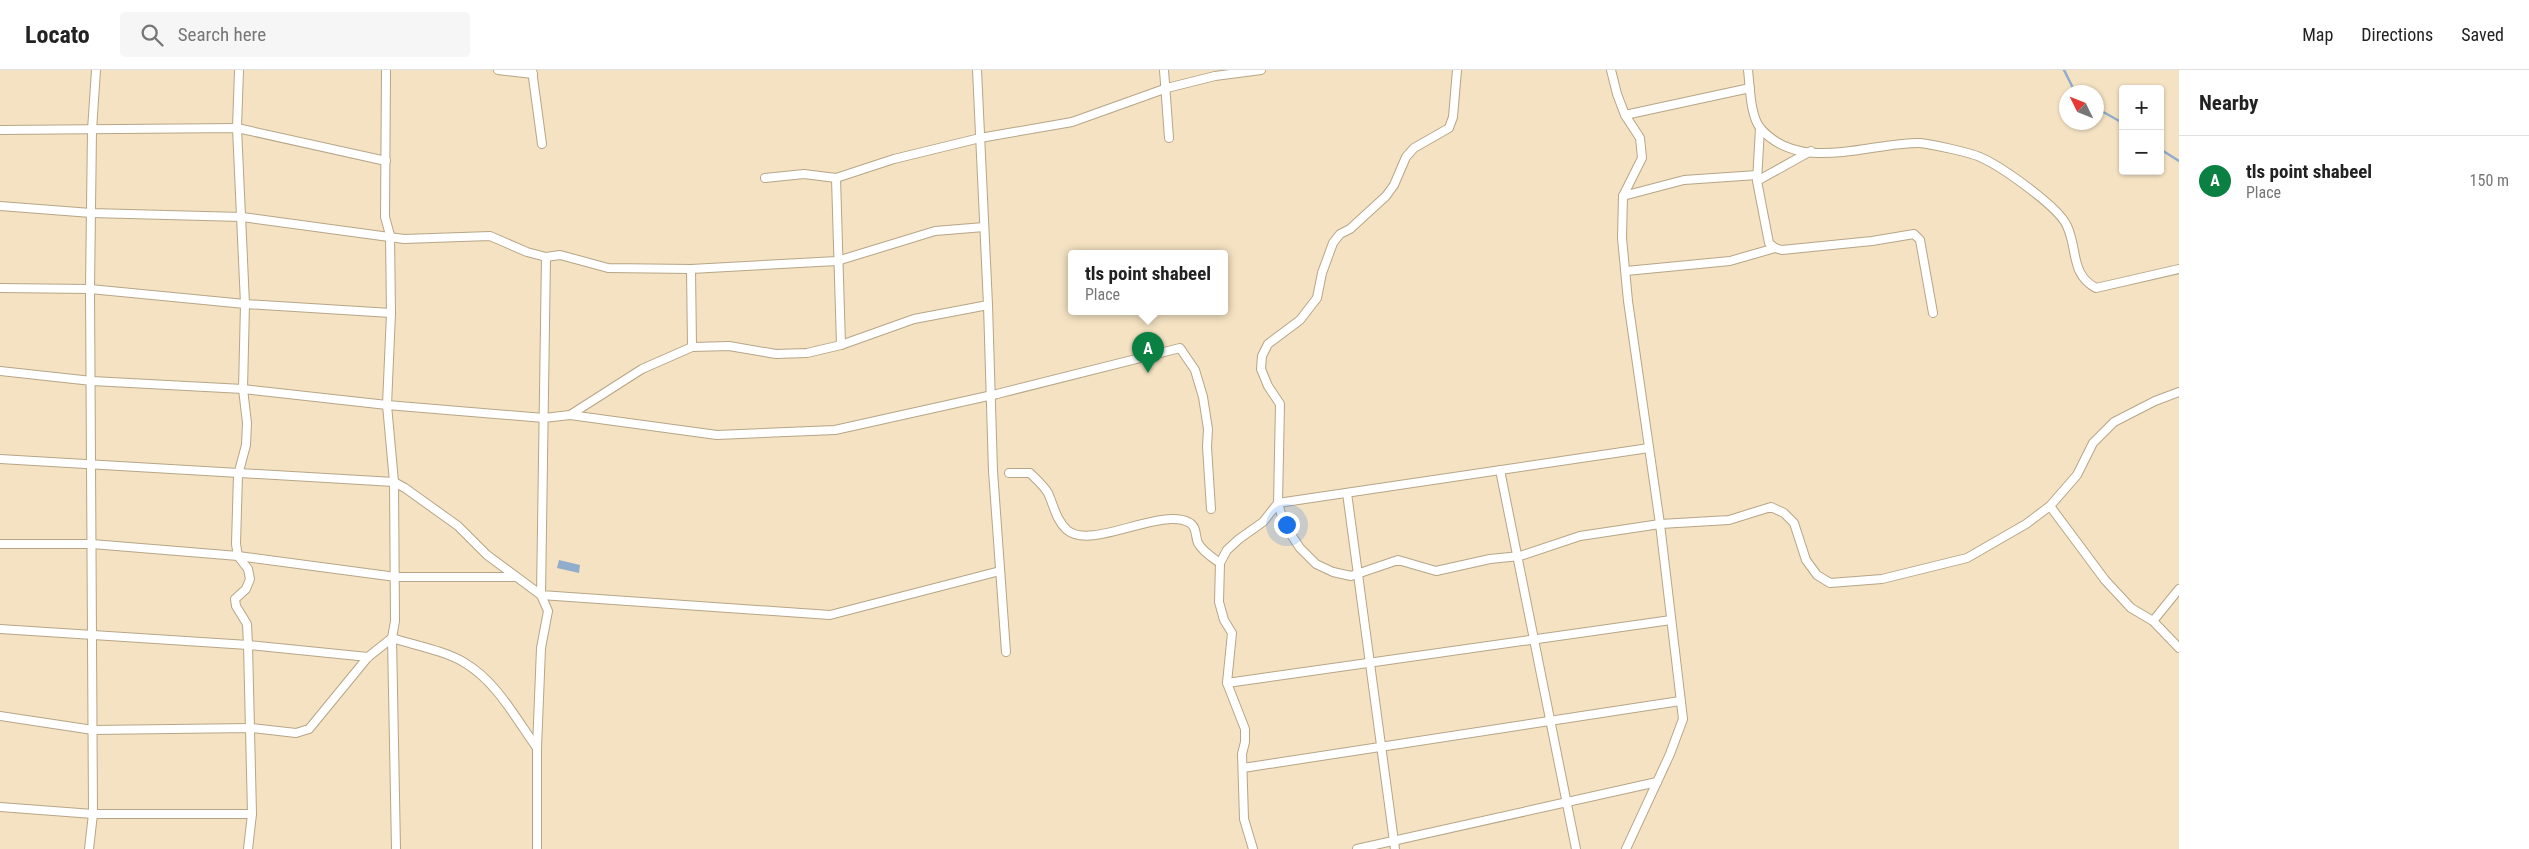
<!DOCTYPE html>
<html lang="en">
<head>
<meta charset="utf-8">
<style>
  body { margin:0; font-family:"Roboto Condensed",sans-serif; background:#f6f6f6; color:#222 }
  .controls { position:absolute; right:15px; top:15px; display:grid; overflow:hidden; border-radius:5px; box-shadow:0 1px 4px #0004 }
  .controls button { width:45px; height:45px; display:grid; place-items:center; padding:0; border:0; border-bottom:1px solid #e0e0e0; background:#fff; color:#222; font:25px sans-serif }
  .compass { position:absolute; left:2059px; top:15px; width:45px; height:45px; border-radius:50%; background:#fff; box-shadow:0 1px 4px #0004; rotate:313deg }
  .you { position:absolute; left:1286px; top:454px; width:18px; height:18px; margin:-12px; border:4px solid #fff; border-radius:50%; background:#1a73e8; box-shadow:0 0 0 8px #1a73e833 }
  .badge { display:grid; place-items:center; width:32px; height:32px; border-radius:50%; background:#0b8043; color:#fff; font-size:16px; font-weight:700 }
  .pin { position:absolute; translate:-50% -41px; filter:drop-shadow(0 1px 2px #0008) }
  .pin::after { content:''; position:absolute; top:26px; width:18px; height:15px; background:inherit; clip-path:polygon(0 0,100% 0,50% 100%) }
  .popup { position:absolute; left:1068px; top:180px; width:160px; height:65px; box-sizing:border-box; display:grid; place-content:center; border-radius:5px; background:#fff; filter:drop-shadow(0 1px 4px #0005); font-size:16px; white-space:nowrap; color:#767676 }
  .popup b { font-size:19px; color:#222 }
  .popup::after { content:''; position:absolute; left:50%; top:100%; margin-left:-10px; border:10px solid transparent; border-top-color:#fff }
  .list { margin:0; padding:0; list-style:none }
  h2 { display:flex; justify-content:space-between; align-items:center; height:65px; margin:0; padding:0 20px; font-size:21px }
  h2 small { font-size:16px; font-weight:400; color:#767676 }
  .list li { display:grid; grid-template-columns:32px 1fr auto; gap:15px; align-items:center; box-sizing:border-box; height:90px; padding:0 20px; border-top:1px solid #e0e0e0 }
  .list b { display:block; font-size:19px; white-space:nowrap }
  .list p { margin:0; font-size:16px; white-space:nowrap; color:#767676 }
  .list em { font-size:16px; font-style:normal; color:#767676 }
  .icon { flex:none; width:28px; height:28px; fill:none; stroke:currentColor; stroke-width:2; stroke-linecap:round; stroke-linejoin:round }
  .map { position:relative; flex:none; width:2179px; height:779px; overflow:hidden }
  header { display:flex; align-items:center; gap:30px; box-sizing:border-box; height:70px; padding:0 25px; background:#fff; border-bottom:1px solid #e0e0e0 }
  header strong { font-size:24px }
  nav { display:flex; gap:28px; margin-inline-start:auto; font-size:18px }
  .search { width:350px; height:45px; background:#f6f6f6; display:flex; align-items:center; gap:12px; box-sizing:border-box; padding:0 18px; border-radius:5px; color:#767676; font-size:19px }
  main { display:flex }
  aside { flex:1; background:#fff }
  .map>svg:first-child { display:block }
</style>
</head>
<body>
<header>
<strong>Locato</strong>
<div class="search"><svg class="icon" aria-label="search" viewBox="0 0 24 24"><circle cx="10" cy="10" r="6"/><path d="M15 15l6 6"/></svg>Search here</div>
<nav><a>Map</a><a>Directions</a><a>Saved</a></nav>
</header>
<main>
<div class="map">
<svg width="2179" height="779" viewBox="0 0 2179 779">
  <rect width="100%" height="100%" fill="#f4e2c2"/>
  <polygon fill="#91adcc" points="559,490 580,495 579,503 557,498"/>
  <g fill="none" stroke-linecap="round" stroke-linejoin="round">
    <g stroke="#91adcc" stroke-width="2.5">
      <polyline points="2064,0 2075,22"/>
      <polyline points="2096,38 2123,53"/>
      <polyline points="2160,79 2179,91"/>
    </g>
    <g stroke="#b6a687" stroke-width="10">
      <g id="minor">
        <polyline points="239,0 237,58 245,234 243,319 247,353 246,375 238,405 236,474 238,486 248,499 250,509 246,519 235,529 236,536 247,554 248,575 252,744 248,779"/>
        <polyline points="498,0 533,4"/>
        <polyline points="532,0 542,74"/>
        <polyline points="977,0 988,235 993,401 1006,582"/>
        <polyline points="1164,0 1169,68"/>
        <polyline points="1457,0 1453,47 1449,58 1414,78 1406,87 1394,115 1386,126 1350,159 1340,164 1333,173 1322,203 1317,228 1300,250 1268,274 1262,286 1261,299 1268,316 1280,334 1278,433 1284,454 1300,478 1316,494 1333,502 1351,506 1398,490 1436,501 1490,489 1520,486 1580,466 1660,454 1729,450 1771,437 1784,443 1794,453 1806,490 1817,505 1830,513 1882,509 1967,488 2026,454 2050,436 2077,405 2093,373 2114,352 2155,331 2179,322"/>
        <polyline points="1611,0 1617,24 1625,45 1640,68 1642,88 1623,126 1622,168 1628,231 1660,454 1683,649 1670,684 1626,779"/>
        <path d="M 1748,0 C 1750,16 1750,47 1761,59 C 1801,104 1871,72 1920,73 C 1931,74 1973,83 1982,88 C 2002,97 2059,137 2067,156 C 2078,179 2070,204 2096,218 L 2179,199"/>
        <polyline points="1625,45 1750,18"/>
        <polyline points="1760,58 1757,111 1769,173 1775,178 1782,180 1872,171 1914,164 1920,170 1933,243"/>
        <polyline points="0,60 237,58 386,91"/>
        <polyline points="765,108 804,104 836,108 894,89 980,68 1072,52 1167,18 1215,6 1261,0"/>
        <polyline points="836,108 841,275"/>
        <polyline points="1757,111 1811,81"/>
        <polyline points="1623,126 1684,110 1757,105"/>
        <polyline points="0,136 91,143 242,147 404,169 490,166 527,182 546,187 560,185 608,198 691,199 837,191 935,161 984,157"/>
        <polyline points="546,187 541,525 830,545 1000,501"/>
        <polyline points="691,199 692,277"/>
        <polyline points="1626,201 1730,191 1775,178"/>
        <polyline points="0,218 90,219 245,234 391,243"/>
        <polyline points="0,301 92,311 243,319 387,335 544,348 570,345 642,299 692,277 729,276 776,284 807,283 841,275 914,249 988,235"/>
        <polyline points="570,345 717,365 835,360 997,324 1180,278 1195,300 1203,327 1208,359 1207,377 1211,439"/>
        <polyline points="0,389 394,412 405,418 458,456 487,485 541,525 548,541 541,578 537,678 537,779"/>
        <polyline points="1500,400 1576,779"/>
        <path d="M 1009,403 L 1030,403 C 1036,409 1044,416 1048,423 C 1054,436 1056,450 1067,460 C 1092,481 1161,436 1190,453 C 1197,457 1195,466 1198,473 C 1203,482 1213,488 1220,493"/>
        <polyline points="1347,423 1395,779"/>
        <polyline points="2050,436 2105,510 2131,538 2153,551 2179,578"/>
        <polyline points="0,474 92,474 238,486 396,507 516,507"/>
        <polyline points="2153,551 2179,519"/>
        <polyline points="0,559 248,575 368,587"/>
        <polyline points="1227,613 1671,550"/>
        <polyline points="0,646 93,660 251,658 296,663 309,659 368,587 392,568 395,551 394,412 387,335 391,243 390,165 385,147 386,0"/>
        <polyline points="1243,698 1680,631"/>
        <polyline points="0,737 93,744 252,744"/>
        <polyline points="89,779 93,744 90,219 92,60 96,0"/>
        <path d="M 396,779 L 392,568 C 414,575 446,581 465,593 C 497,612 516,649 537,678"/>
        <polyline points="1253,779 1244,749 1242,684 1245,672 1245,659 1227,613 1232,563 1224,550 1219,532 1220,493 1227,480 1239,469 1263,452 1278,433 1649,378"/>
        <polyline points="1357,779 1657,712"/>
      </g>
    </g>
    <use href="#minor" stroke="#fff" stroke-width="8"/>
  </g>
</svg>
<div class="controls">
<button>+</button>
<button>−</button>
</div>
<svg class="compass" viewBox="-18 -18 36 36"><path d="M0-13l5 13h-10z" fill="#e53935"/><path d="M0 13l5-13h-10z" fill="#767676"/></svg>
<div class="you"></div>
<div class="pin badge" style="left:1148px;top:303px">A</div>
<div class="popup"><b>tls point shabeel</b>Place</div>
</div>
<aside>
<h2>Nearby<small></small></h2>
<ul class="list">
<li><span class="badge">A</span><div><b>tls point shabeel</b><p>Place</p></div><em>150 m</em></li>
</ul>
</aside>
</main>
</body>
</html>
